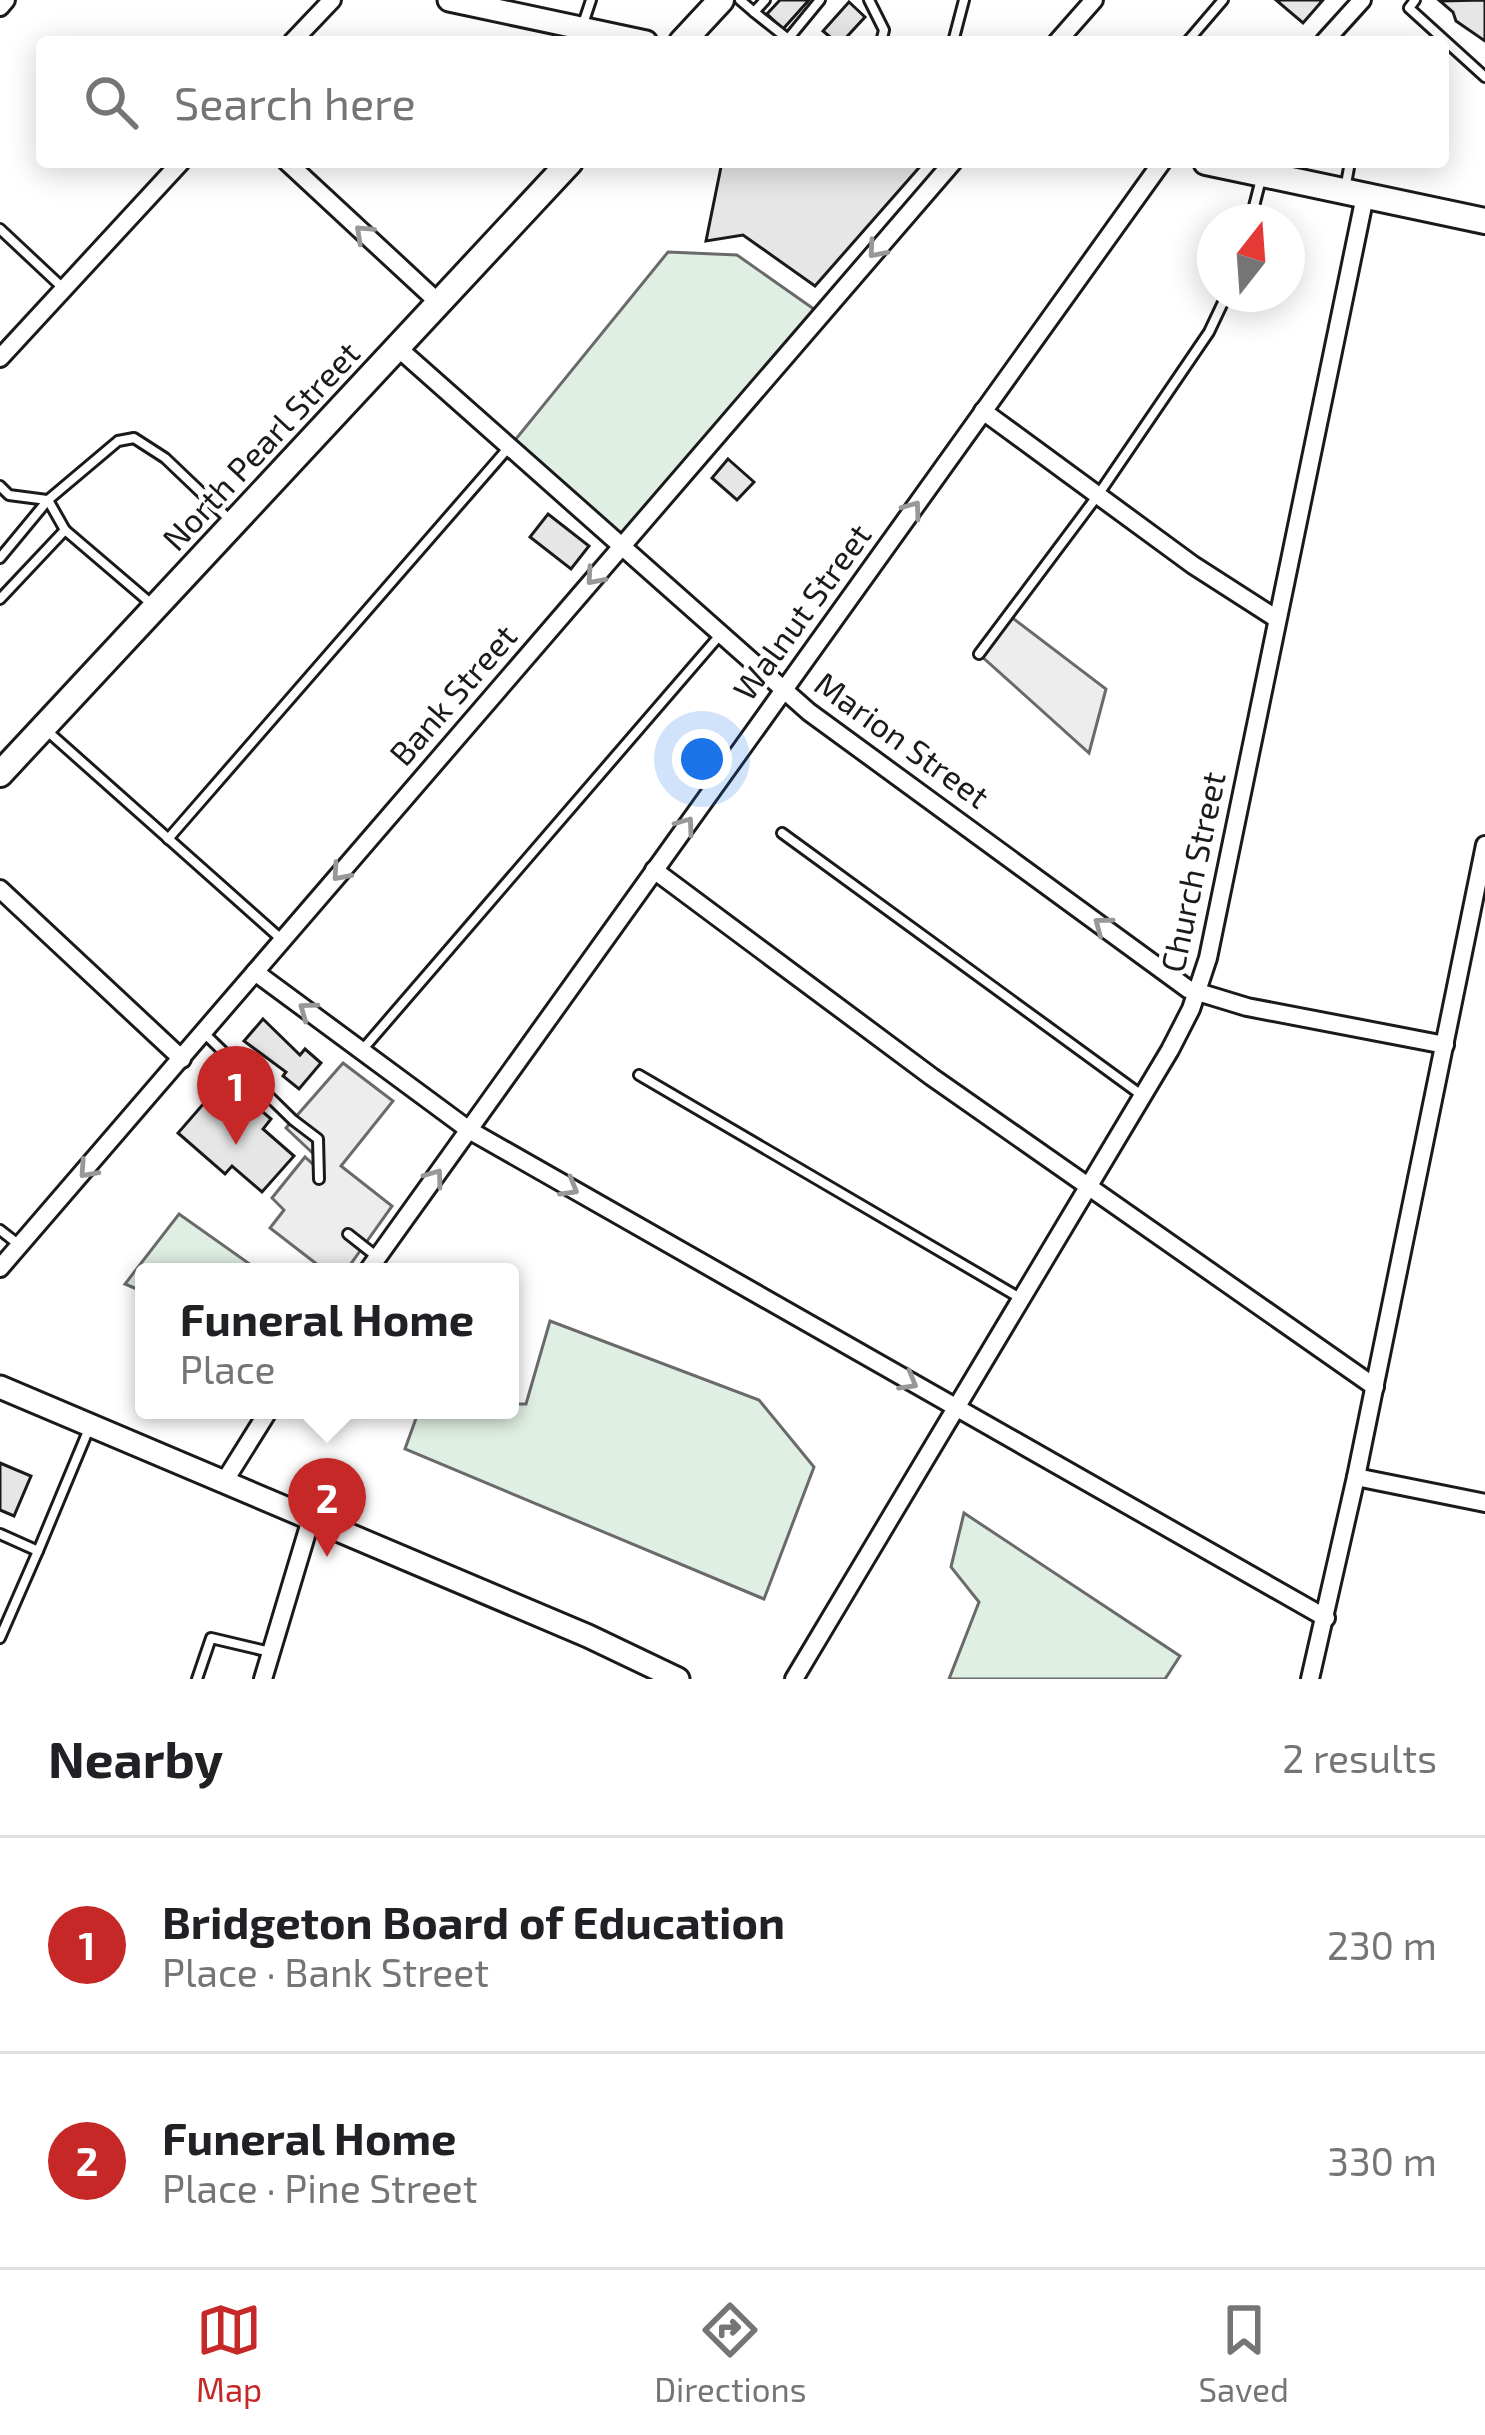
<!DOCTYPE html>
<html lang="en">
<head>
<meta charset="utf-8">
<style>
  body { margin:0; font-family:"Exo 2",sans-serif; background:#f2f2f2; color:#202124 }
  .compass { position:absolute; left:1197px; top:204px; width:108px; height:108px; border-radius:50%; background:#fff; box-shadow:0 6px 30px #0003; rotate:17deg }
  .you { position:absolute; left:702px; top:759px; width:42px; height:42px; margin:-30px; border:9px solid #fff; border-radius:50%; background:#1a73e8; box-shadow:0 0 0 18px #1a73e833 }
  .badge { display:grid; place-items:center; width:78px; height:78px; border-radius:50%; background:#c62828; color:#fff; font-size:39px; font-weight:700 }
  .pin { position:absolute; translate:-50% -99px; filter:drop-shadow(0 3px 6px #0008) }
  .pin::after { content:''; position:absolute; top:63px; width:42px; height:36px; background:inherit; clip-path:polygon(0 0,100% 0,50% 100%) }
  .popup { position:absolute; left:135px; top:1263px; width:384px; height:156px; box-sizing:border-box; display:grid; place-content:center; border-radius:12px; background:#fff; filter:drop-shadow(0 3px 9px #0005); font-size:39px; white-space:nowrap; color:#757577 }
  .popup b { font-size:45px; color:#202124 }
  .popup::after { content:''; position:absolute; left:50%; top:100%; margin-left:-24px; border:24px solid transparent; border-top-color:#fff }
  .list { margin:0; padding:0; list-style:none }
  h2 { display:flex; justify-content:space-between; align-items:center; height:156px; margin:0; padding:0 48px; font-size:51px }
  h2 small { font-size:39px; font-weight:400; color:#757577 }
  .list li { display:grid; grid-template-columns:78px 1fr auto; gap:36px; align-items:center; box-sizing:border-box; height:216px; padding:0 48px; border-top:3px solid #e0e0e0 }
  .list b { display:block; font-size:45px; white-space:nowrap }
  .list p { margin:0; font-size:39px; white-space:nowrap; color:#757577 }
  .list em { font-size:39px; font-style:normal; color:#757577 }
  .icon { flex:none; width:66px; height:66px; fill:none; stroke:currentColor; stroke-width:2; stroke-linecap:round; stroke-linejoin:round }
  .map { position:relative; flex:none; width:1485px; height:1679px; overflow:hidden }
  .search { position:absolute; background:#fff; box-shadow:0 6px 30px #0003; left:36px; right:36px; top:36px; height:132px; display:flex; align-items:center; gap:30px; box-sizing:border-box; padding:0 42px; border-radius:12px; color:#757577; font-size:45px }
  .sheet { height:588px; background:#fff }
  nav { display:flex; justify-content:space-around; align-items:center; box-sizing:border-box; height:168px; border-top:3px solid #e0e0e0; background:#fff; font-size:33px; color:#757577 }
  nav a { display:grid; justify-items:center; gap:6px }
  nav .on { color:#c62828 }
  .map>svg:first-child { display:block }
</style>
</head>
<body>
<div class="map">
<svg width="1485" height="1679" viewBox="0 0 1485 1679">
  <rect width="100%" height="100%" fill="#fff"/>
  <g fill="#e0efe3" stroke="#6a6a6a" stroke-width="3">
    <polygon points="668,252 737,255 821,314 622,546 511,445"/>
    <polygon points="179,1214 261,1272 144,1272 144,1292 125,1284"/>
    <polygon points="550,1321 759,1400 814,1467 764,1599 405,1449 419,1410 510,1410 510,1404 526,1404"/>
    <polygon points="964,1513 1180,1656 1165,1679 949,1679 979,1602 951,1567"/>
  </g>
  <g fill="#ededed" stroke="#6a6a6a" stroke-width="3">
    <polygon points="1006,613 1106,689 1089,753 979,654"/>
    <polygon points="343,1063 393,1101 341,1166 392,1206 345,1272 327,1272 270,1228 284,1210 272,1198 305,1157 315,1166 320,1160 286,1128"/>
  </g>
  <g fill="#e6e6e6" stroke="#1a1a1a" stroke-width="3">
    <polygon points="780,0 809,0 783,29 767,14"/>
    <polygon points="1276,0 1323,0 1303,23"/>
    <polygon points="1485,0 1485,41 1456,21 1453,12 1440,1"/>
    <polygon points="849,2 865,17 842,42 836,42 823,31"/>
    <polygon points="722,162 924,162 815,286 743,235 706,241"/>
    <polygon points="728,459 754,482 737,500 712,478"/>
    <polygon points="548,514 589,546 571,569 530,537"/>
    <polygon points="263,1019 300,1055 305,1049 321,1063 299,1089 283,1076 286,1072 244,1041"/>
    <polygon points="225,1079 271,1119 263,1129 294,1156 262,1192 232,1166 225,1174 178,1133"/>
    <polygon points="0,1463 31,1476 14,1516 0,1510"/>
  </g>
  <g fill="none" stroke-linecap="round" stroke-linejoin="round">
    <g stroke="#1a1a1a" stroke-width="14">
      <g id="service">
        <polyline points="740,0 754,12 765,0"/>
        <polyline points="869,0 884,30 881,42"/>
        <polyline points="1415,0 1409,8 1485,77"/>
        <polyline points="754,12 788,39 820,0"/>
        <polyline points="582,27 591,0"/>
        <polyline points="953,42 964,0"/>
        <polyline points="1187,42 1223,0"/>
        <polyline points="1346,184 1350,162"/>
        <polyline points="1250,222 1262,175"/>
        <polyline points="0,229 64,289"/>
        <polyline points="0,486 9,495 47,500"/>
        <polyline points="65,530 48,500 118,441 134,438 165,458 230,520"/>
        <polyline points="0,558 48,500"/>
        <polyline points="0,599 65,530 154,606"/>
        <polyline points="979,654 1098,495 1209,332 1227,294"/>
        <polyline points="45,729 280,938"/>
        <polyline points="782,833 1140,1094"/>
        <polyline points="168,839 510,446"/>
        <polyline points="204,1033 293,1120 318,1139 319,1179"/>
        <polyline points="363,1049 720,635"/>
        <polyline points="639,1075 1020,1298"/>
        <polyline points="0,1230 18,1244"/>
        <polyline points="348,1234 376,1256"/>
        <polyline points="0,1534 38,1551 0,1638"/>
        <polyline points="38,1551 88,1431"/>
        <polyline points="197,1679 211,1638 270,1652"/>
      </g>
    </g>
    <g stroke="#1a1a1a" stroke-width="22">
      <g id="minor">
        <polyline points="0,7 6,0"/>
        <polyline points="292,42 332,0"/>
        <polyline points="1057,42 1094,0"/>
        <polyline points="1324,42 1362,0"/>
        <polyline points="287,162 439,303"/>
        <polyline points="398,348 809,712 1188,989 1247,1007 1445,1045"/>
        <polyline points="0,358 181,162"/>
        <polyline points="983,411 1193,565 1277,619"/>
        <polyline points="654,870 932,1077 1375,1387"/>
        <polyline points="0,889 182,1059"/>
        <polyline points="255,972 469,1130 1326,1618"/>
        <polyline points="0,1268 953,162"/>
        <polyline points="367,1272 1162,162"/>
        <polyline points="1356,1477 1485,1503"/>
        <polyline points="224,1482 269,1410"/>
        <polyline points="263,1679 311,1519"/>
        <polyline points="794,1679 1170,1050 1191,1009 1208,958 1365,196"/>
        <polyline points="1310,1679 1356,1477 1485,845"/>
      </g>
    </g>
    <g stroke="#1a1a1a" stroke-width="27">
      <g id="tertiary">
        <polyline points="449,0 646,42"/>
        <polyline points="0,1387 588,1636 678,1679"/>
      </g>
    </g>
    <g stroke="#1a1a1a" stroke-width="30">
      <polyline id="secondary" points="1206,162 1485,221"/>
    </g>
    <g stroke="#1a1a1a" stroke-width="30">
      <g id="primary">
        <polyline points="682,42 721,0"/>
        <polyline points="0,774 570,162"/>
      </g>
    </g>
    <use href="#service" stroke="#fff" stroke-width="8"/>
    <use href="#minor" stroke="#fff" stroke-width="16"/>
    <use href="#tertiary" stroke="#fff" stroke-width="21"/>
    <use href="#secondary" stroke="#fff" stroke-width="24"/>
    <use href="#primary" stroke="#fff" stroke-width="24"/>
  </g>
  <defs><path id="oneway-chevron" d="M-2-3.5L2.5 0L-2 3.5" fill="none" stroke-width="1.6" stroke-linecap="round" stroke-linejoin="round" transform="scale(3)"/></defs>
  <g stroke="#989898">
    <use href="#oneway-chevron" transform="translate(363 233) rotate(-137)"/>
    <use href="#oneway-chevron" transform="translate(876 250) rotate(131)"/>
    <use href="#oneway-chevron" transform="translate(913 509) rotate(-54)"/>
    <use href="#oneway-chevron" transform="translate(594 577) rotate(131)"/>
    <use href="#oneway-chevron" transform="translate(686 825) rotate(-54)"/>
    <use href="#oneway-chevron" transform="translate(340 873) rotate(131)"/>
    <use href="#oneway-chevron" transform="translate(1102 925) rotate(-143)"/>
    <use href="#oneway-chevron" transform="translate(307 1010) rotate(-144)"/>
    <use href="#oneway-chevron" transform="translate(87 1170) rotate(132)"/>
    <use href="#oneway-chevron" transform="translate(435 1177) rotate(-54)"/>
    <use href="#oneway-chevron" transform="translate(570 1188) rotate(30)"/>
    <use href="#oneway-chevron" transform="translate(909 1382) rotate(30)"/>
  </g>
  <g text-anchor="middle" stroke-width="9" stroke-linejoin="round" paint-order="stroke">
    <g font-size="33" fill="#1a1a1a" stroke="#fff">
      <text transform="translate(261 446) rotate(-47)" y="12">North Pearl Street</text>
      <text transform="translate(802 612) rotate(-54)" y="12">Walnut Street</text>
      <text transform="translate(453 695) rotate(-49)" y="12">Bank Street</text>
      <text transform="translate(902 740) rotate(36)" y="12">Marion Street</text>
      <text transform="translate(1193 872) rotate(-78)" y="12">Church Street</text>
    </g>
  </g>
</svg>
<svg class="compass" viewBox="-18 -18 36 36"><path d="M0-13l5 13h-10z" fill="#e53935"/><path d="M0 13l5-13h-10z" fill="#757577"/></svg>
<div class="you"></div>
<div class="pin badge" style="left:236px;top:1145px">1</div>
<div class="pin badge" style="left:327px;top:1557px">2</div>
<div class="popup"><b>Funeral Home</b>Place</div>
<div class="search"><svg class="icon" aria-label="search" viewBox="0 0 24 24"><circle cx="10" cy="10" r="6"/><path d="M15 15l6 6"/></svg>Search here</div>
</div>
<section class="sheet">
<h2>Nearby<small>2 results</small></h2>
<ul class="list">
<li><span class="badge">1</span><div><b>Bridgeton Board of Education</b><p>Place · Bank Street</p></div><em>230 m</em></li>
<li><span class="badge">2</span><div><b>Funeral Home</b><p>Place · Pine Street</p></div><em>330 m</em></li>
</ul>
</section>
<nav>
<a class="on"><svg class="icon" aria-label="map" viewBox="0 0 24 24"><path d="M3 6l6-2 6 2 6-2v14l-6 2-6-2-6 2zM9 4v14M15 6v14"/></svg>Map</a>
<a><svg class="icon" aria-label="directions" viewBox="0 0 24 24"><path d="M12 3l9 9-9 9-9-9zM9 14v-3h6M13 9l2 2-2 2"/></svg>Directions</a>
<a><svg class="icon" aria-label="saved" viewBox="0 0 24 24"><path d="M7 4h10v16l-5-4-5 4z"/></svg>Saved</a>
</nav>
</body>
</html>
